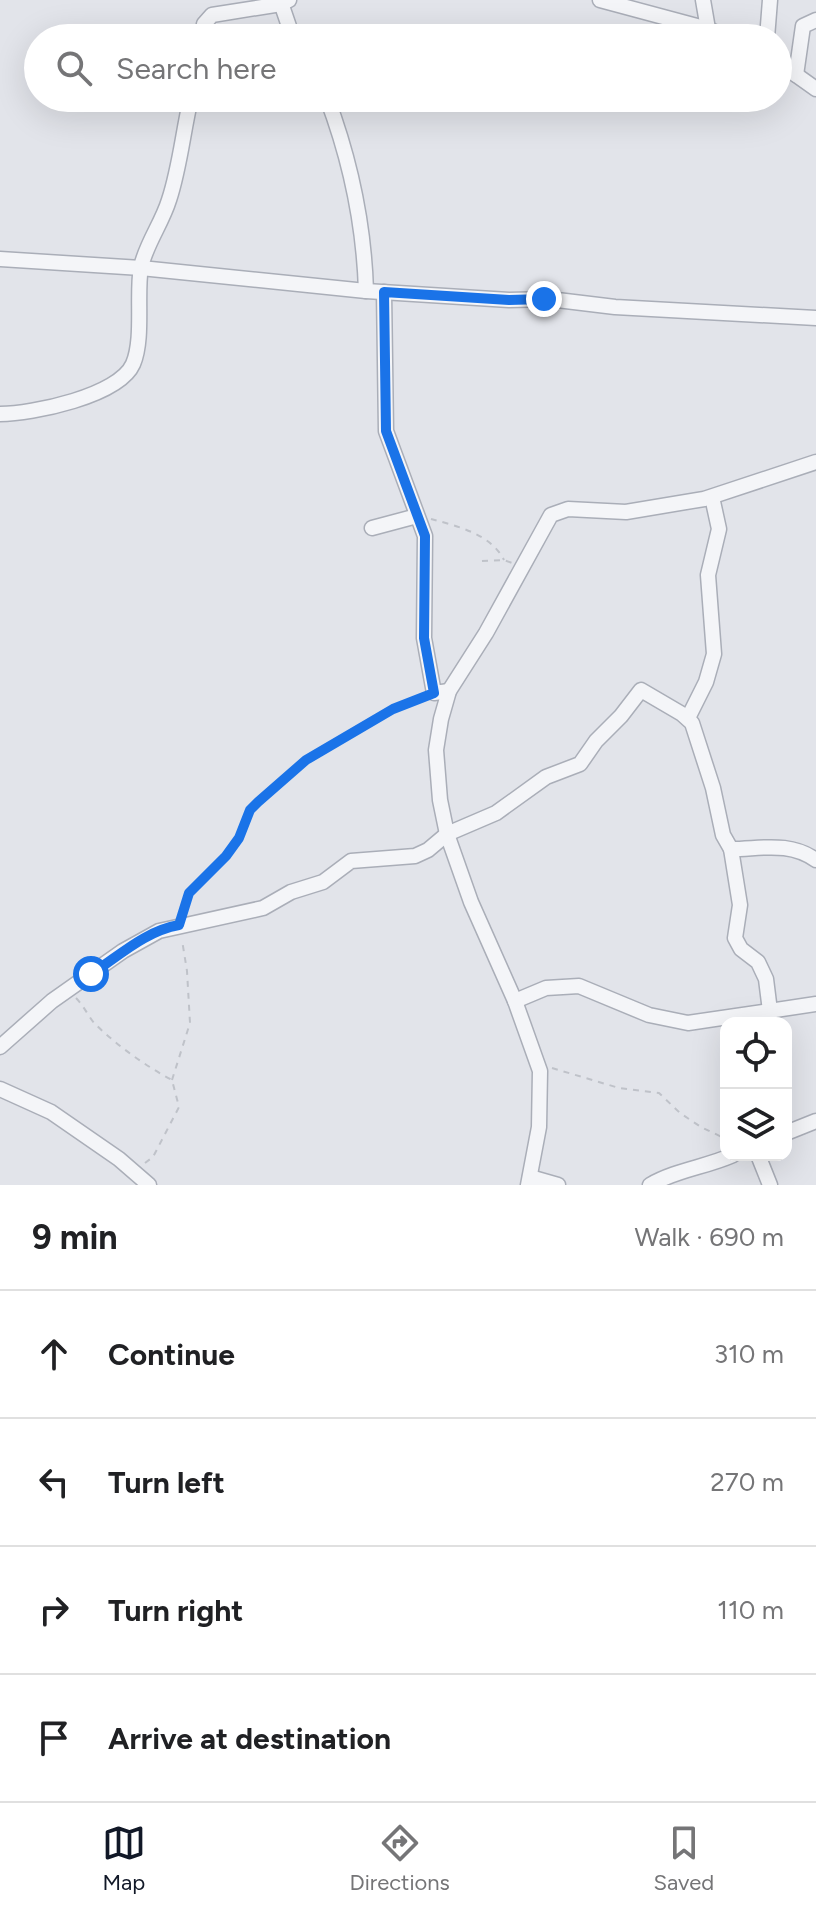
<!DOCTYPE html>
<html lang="en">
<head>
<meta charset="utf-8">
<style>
  body { margin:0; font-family:Figtree,sans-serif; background:#f2f2f2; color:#202124 }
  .controls { position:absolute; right:24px; bottom:24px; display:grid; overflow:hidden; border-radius:16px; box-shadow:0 8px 32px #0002 }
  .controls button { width:72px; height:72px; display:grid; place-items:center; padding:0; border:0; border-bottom:2px solid #e0e0e0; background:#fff; color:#202124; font:40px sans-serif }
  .stop { position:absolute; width:24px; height:24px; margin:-18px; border:6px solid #1a73e8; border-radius:50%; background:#fff }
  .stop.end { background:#1a73e8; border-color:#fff; box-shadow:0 2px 8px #0008 }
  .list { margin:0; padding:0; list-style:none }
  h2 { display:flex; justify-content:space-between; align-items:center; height:104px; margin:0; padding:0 32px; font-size:34px }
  h2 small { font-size:26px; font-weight:400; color:#757577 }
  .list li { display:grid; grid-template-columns:52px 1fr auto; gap:24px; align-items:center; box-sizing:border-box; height:128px; padding:0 32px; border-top:2px solid #e0e0e0 }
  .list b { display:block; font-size:30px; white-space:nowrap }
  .list em { font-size:26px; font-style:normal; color:#757577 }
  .icon { flex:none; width:44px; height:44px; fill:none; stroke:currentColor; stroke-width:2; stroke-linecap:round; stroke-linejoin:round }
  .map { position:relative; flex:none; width:816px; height:1185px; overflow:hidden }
  .search { position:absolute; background:#fff; box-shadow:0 8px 32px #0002; left:24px; right:24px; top:24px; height:88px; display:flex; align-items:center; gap:20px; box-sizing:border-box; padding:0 28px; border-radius:44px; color:#757577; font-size:30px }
  .sheet { height:616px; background:#fff }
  nav { display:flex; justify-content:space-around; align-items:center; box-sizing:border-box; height:112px; border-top:2px solid #e0e0e0; background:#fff; font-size:22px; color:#757577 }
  nav a { display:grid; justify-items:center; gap:4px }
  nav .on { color:#111827 }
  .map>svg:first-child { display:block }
</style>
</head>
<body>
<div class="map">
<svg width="816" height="1185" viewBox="0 0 816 1185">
  <rect width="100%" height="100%" fill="#e2e4ea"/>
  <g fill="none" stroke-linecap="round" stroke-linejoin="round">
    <g stroke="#aaaeb8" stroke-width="17">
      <g id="minor">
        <polyline points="280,0 293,38"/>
        <polyline points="600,0 708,29 729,38"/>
        <polyline points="703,0 708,29"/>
        <polyline points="202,38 204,24 212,15 281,4 289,0"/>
        <polyline points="767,38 770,0"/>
        <polyline points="778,62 816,89"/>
        <polyline points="796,75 803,26 816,20"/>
        <path d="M 327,98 C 350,159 364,225 366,291"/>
        <polyline points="0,259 141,268 366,291 509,300 549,299 615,307 816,318"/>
        <polyline points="384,292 386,431 425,536 424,638 434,693 449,691"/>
        <path d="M 0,414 C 32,414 119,396 133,364 C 144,339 136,293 141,267 C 146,244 162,223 169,200 C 180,167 183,131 191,98"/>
        <polyline points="372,528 417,516"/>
        <polyline points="688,718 706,682 714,654 708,575 719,529 712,497"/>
        <polyline points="731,849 740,905 735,938 741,949 758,962 766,979 770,1011 768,1023"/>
        <polyline points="515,1001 546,988 579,986 649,1015 688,1023 816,1004"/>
        <path d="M 0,1047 L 52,1001 L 123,951 L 159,931 L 263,908 L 291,892 L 323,882 L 351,861 L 415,856 L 428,850 L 447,834 L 496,813 L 546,777 L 580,764 L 596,741 L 621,716 L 641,690 L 682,714 L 692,723 L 713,788 L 723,835 L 731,849 C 761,849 789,841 816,860"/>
        <polyline points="0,1089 51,1112 119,1159 149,1185"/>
        <polyline points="786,1133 816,1121"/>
        <polyline points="758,1155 770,1185"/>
        <polyline points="530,1177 558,1185"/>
        <polyline points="528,1185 539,1127 540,1071 515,1001 471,902 447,834 440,800 436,750 441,719 449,691 486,633 551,515 568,509 626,512 704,499 816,462"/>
        <path d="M 650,1185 C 676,1170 706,1167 733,1155"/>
      </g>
    </g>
    <g stroke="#bfc2c9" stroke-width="2" stroke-dasharray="6 6" stroke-linecap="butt">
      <path d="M 431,519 C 457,526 491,534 504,560"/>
      <polyline points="482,561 504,560 512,563"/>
      <polyline points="182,914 189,893 226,856 239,838 250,810 258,802 306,760 393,709 422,698"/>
      <path d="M 76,998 C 84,1006 88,1016 95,1024 C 118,1046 144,1065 172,1080 L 179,1107 L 153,1157 L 145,1163"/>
      <polyline points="552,1068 619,1088 659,1093 680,1113 701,1127 726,1139"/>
      <polyline points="172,1080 190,1023 187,971 182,940"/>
    </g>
    <use href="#minor" stroke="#f4f5f8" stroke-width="14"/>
  </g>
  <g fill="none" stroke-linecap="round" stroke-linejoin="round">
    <path stroke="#1a73e8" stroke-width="10" d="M 91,974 C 119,956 145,931 179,925 L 189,893 L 226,856 L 239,838 L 250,810 L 258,802 L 306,760 L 393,709 L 434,693 L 424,638 L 425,536 L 386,431 L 384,292 L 509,300 L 544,299"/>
  </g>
</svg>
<div class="controls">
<button><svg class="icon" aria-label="locate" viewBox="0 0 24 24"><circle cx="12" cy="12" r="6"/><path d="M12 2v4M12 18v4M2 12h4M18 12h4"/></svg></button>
<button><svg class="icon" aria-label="layers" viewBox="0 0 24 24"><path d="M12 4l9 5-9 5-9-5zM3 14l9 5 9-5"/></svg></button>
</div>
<div class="stop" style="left:91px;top:974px"></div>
<div class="stop end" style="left:544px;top:299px"></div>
<div class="search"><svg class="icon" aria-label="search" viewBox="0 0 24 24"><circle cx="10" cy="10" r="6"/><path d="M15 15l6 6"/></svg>Search here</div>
</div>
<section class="sheet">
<h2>9 min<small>Walk · 690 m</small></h2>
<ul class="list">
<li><svg class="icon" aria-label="ahead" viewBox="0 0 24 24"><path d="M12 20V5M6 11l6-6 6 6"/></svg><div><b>Continue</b></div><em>310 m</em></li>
<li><svg class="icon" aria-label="left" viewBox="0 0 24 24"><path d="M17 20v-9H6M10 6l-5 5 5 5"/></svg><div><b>Turn left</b></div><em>270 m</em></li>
<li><svg class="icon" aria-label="right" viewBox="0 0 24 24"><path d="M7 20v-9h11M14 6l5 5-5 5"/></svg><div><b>Turn right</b></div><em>110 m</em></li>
<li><svg class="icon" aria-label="arrive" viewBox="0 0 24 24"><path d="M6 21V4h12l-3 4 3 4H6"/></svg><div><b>Arrive at destination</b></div></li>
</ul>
</section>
<nav>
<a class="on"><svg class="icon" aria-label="map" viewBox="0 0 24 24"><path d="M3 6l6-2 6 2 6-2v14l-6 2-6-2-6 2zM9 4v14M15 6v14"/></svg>Map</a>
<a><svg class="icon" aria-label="directions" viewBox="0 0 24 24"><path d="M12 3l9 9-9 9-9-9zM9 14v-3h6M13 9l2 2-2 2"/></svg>Directions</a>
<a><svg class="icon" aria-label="saved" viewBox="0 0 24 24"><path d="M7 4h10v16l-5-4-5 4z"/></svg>Saved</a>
</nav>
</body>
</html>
